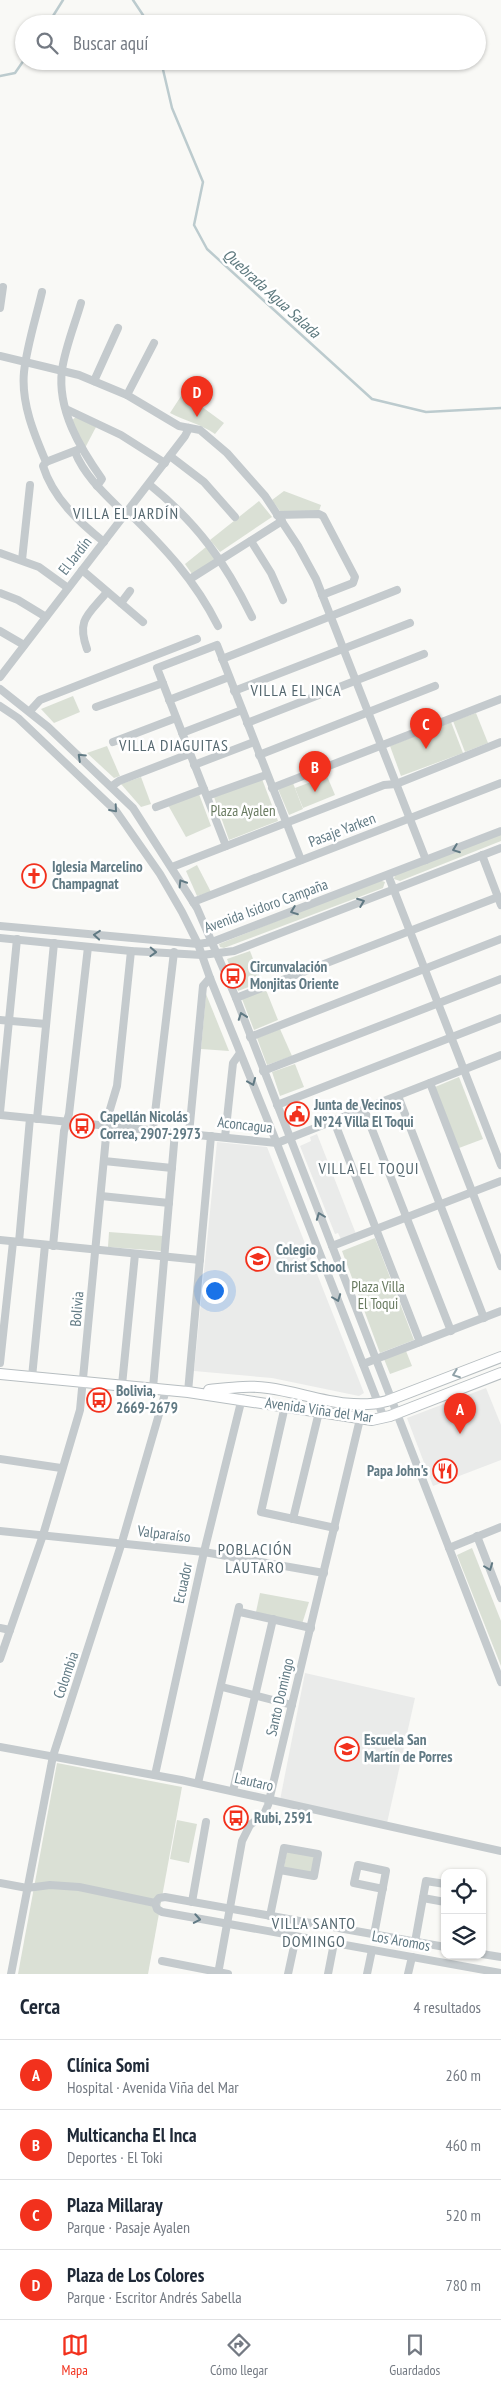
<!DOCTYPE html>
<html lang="es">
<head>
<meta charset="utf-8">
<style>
  body { margin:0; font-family:"PT Sans Narrow",sans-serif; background:#f6f6f7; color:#1f2937 }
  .controls { position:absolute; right:15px; bottom:15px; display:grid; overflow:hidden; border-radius:10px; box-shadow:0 1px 4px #0004 }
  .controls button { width:45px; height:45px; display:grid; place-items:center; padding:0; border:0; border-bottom:1px solid #e0e1e3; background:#fff; color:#1f2937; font:25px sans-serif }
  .you { position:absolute; left:214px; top:1290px; width:18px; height:18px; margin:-12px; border:4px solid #fff; border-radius:50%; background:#1a73e8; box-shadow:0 0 0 8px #1a73e833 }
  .badge { display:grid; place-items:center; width:32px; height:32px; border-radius:50%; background:#f2311d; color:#fff; font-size:16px; font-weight:700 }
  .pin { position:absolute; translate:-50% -41px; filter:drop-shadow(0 1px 2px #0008) }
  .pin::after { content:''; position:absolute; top:26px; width:18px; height:15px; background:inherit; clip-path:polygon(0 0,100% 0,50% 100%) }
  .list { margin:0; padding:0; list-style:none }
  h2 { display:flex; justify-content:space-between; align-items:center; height:65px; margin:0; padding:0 20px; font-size:21px }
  h2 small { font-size:16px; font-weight:400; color:#747a83 }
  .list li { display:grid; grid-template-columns:32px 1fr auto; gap:15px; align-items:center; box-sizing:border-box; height:70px; padding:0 20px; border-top:1px solid #e0e1e3 }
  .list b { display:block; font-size:19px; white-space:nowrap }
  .list p { margin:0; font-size:16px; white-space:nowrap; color:#747a83 }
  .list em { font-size:16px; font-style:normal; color:#747a83 }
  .icon { flex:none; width:28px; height:28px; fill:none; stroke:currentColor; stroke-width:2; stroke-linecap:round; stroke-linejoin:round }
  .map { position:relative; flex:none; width:501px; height:1974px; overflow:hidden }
  .search { position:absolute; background:#fff; box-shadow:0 1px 4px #0004; left:15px; right:15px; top:15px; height:55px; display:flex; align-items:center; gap:12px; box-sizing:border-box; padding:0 18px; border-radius:28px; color:#747a83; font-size:19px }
  .sheet { height:345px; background:#fff }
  nav { display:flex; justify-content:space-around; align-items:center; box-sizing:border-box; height:70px; border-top:1px solid #e0e1e3; background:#fff; font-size:14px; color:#747a83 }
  nav a { display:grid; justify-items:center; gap:2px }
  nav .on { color:#f2311d }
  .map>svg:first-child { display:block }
</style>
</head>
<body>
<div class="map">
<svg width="501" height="1974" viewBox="0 0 501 1974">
  <rect width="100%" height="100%" fill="#f9f9f6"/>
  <g fill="#eaebea">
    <polygon points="317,1134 356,1234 341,1239 338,1233 335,1234 300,1146 311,1141 310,1137"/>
    <polygon points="217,1142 267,1147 364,1393 359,1396 272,1378 194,1371"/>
    <polygon points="486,1388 501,1425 501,1460 433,1486 407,1418"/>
    <polygon points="305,1673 415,1698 387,1823 280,1800"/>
  </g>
  <g fill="#dae0d5">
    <path d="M 183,393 L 224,423 L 215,434 C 201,424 185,421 170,413 Z"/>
    <polygon points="76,417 96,427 85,448 72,420"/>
    <polygon points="284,491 321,505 319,511 280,511 272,500"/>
    <polygon points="259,501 272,517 220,552 210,540"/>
    <polygon points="206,547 216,559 192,574 185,564"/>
    <polygon points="73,696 80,712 54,723 41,709"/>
    <polygon points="476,713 488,743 465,752 453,721"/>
    <polygon points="451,722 463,753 401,776 390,746"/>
    <polygon points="107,746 120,776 114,778 87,753"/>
    <polygon points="327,776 335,795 303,808 295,788"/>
    <polygon points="141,777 151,804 141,807 121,784"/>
    <polygon points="262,779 278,821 229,840 214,797"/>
    <polygon points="293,783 303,809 289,815 278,789"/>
    <polygon points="199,794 211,826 186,837 168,805"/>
    <polygon points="501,834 501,841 400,881 394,879 395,875"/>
    <polygon points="197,865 211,892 197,896 186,871"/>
    <polygon points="379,880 385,882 383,888 224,948 220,947 219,944"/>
    <polygon points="250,951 262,982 238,991 227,959"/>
    <polygon points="266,990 278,1020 254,1030 242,999"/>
    <polygon points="206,994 229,1051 201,1049"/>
    <polygon points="280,1029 292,1056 267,1065 257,1038"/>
    <polygon points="295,1064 304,1087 280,1096 272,1072"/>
    <polygon points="459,1077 483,1139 459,1148 435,1087"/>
    <polygon points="109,1232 163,1236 162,1251 108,1247"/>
    <polygon points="375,1238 414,1340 380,1353 342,1251"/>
    <polygon points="406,1351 412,1366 390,1374 384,1359"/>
    <polygon points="472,1548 501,1621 501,1666 457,1555"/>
    <polygon points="260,1593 309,1602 302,1624 256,1612"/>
    <polygon points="57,1763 182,1787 148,1974 18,1974"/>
    <polygon points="177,1820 197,1824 189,1863 170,1859"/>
    <polygon points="287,1851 315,1857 312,1873 284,1867"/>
  </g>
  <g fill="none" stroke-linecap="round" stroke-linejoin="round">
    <g stroke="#bccbce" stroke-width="2.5">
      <polyline points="133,0 149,24"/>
      <polyline points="48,24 63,0"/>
      <polyline points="161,61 172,108 203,182 194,225 207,249 372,399 426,412 501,408"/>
      <polyline points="0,76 15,73 24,60"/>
    </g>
    <g stroke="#b7bec1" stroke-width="12">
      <g id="major">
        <polyline points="0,1374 188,1392 372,1420 390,1416 501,1373"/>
        <path d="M 209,1390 C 229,1388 248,1385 268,1388 C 307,1393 347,1412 387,1401 L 501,1357"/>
      </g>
    </g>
    <g stroke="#c4cacd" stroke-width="8">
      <path d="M 42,292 C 36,318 27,345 24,372 C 21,403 34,434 46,462 L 43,466 C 53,498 79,522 104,542"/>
      <path d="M 81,303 C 75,324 65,348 62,370 C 57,410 80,448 102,479 L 97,486"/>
      <polyline points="0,308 3,287"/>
      <polyline points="0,356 79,375 127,395 179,426 200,430 227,453 265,496 298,546 316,579 426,860"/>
      <polyline points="94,381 118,328"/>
      <polyline points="127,395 154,343"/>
      <polyline points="66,409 121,435 165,463"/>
      <path d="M 75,452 C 85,477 107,496 126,515"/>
      <polyline points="170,456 204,482 235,517"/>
      <polyline points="46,462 77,450"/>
      <path d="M 150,485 C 198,524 225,562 252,617"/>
      <path d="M 128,512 C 164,547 195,580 218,626"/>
      <polyline points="277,515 319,514 323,516 355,577 353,583 322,595"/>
      <polyline points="251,541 271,573 283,600"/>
      <polyline points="0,553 39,567 68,588"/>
      <polyline points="22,560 30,485"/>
      <polyline points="82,570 143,622"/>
      <polyline points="190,579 282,521"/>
      <polyline points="0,593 18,600 46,617"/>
      <polyline points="121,603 130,591"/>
      <polyline points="0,631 24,645"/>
      <path d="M 87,649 C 76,619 89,614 107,592"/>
      <polyline points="222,659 397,590"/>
      <polyline points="0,677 185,436 189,428"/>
      <polyline points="0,689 48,727 133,808 197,908 236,998 501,1682"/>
      <polyline points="234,691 410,623"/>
      <polyline points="169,700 229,677"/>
      <polyline points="0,706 18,718 116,811 160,874 182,912 198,944 210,978 272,1131 384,1418"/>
      <polyline points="96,707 163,683"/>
      <polyline points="30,711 40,700 197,639"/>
      <polyline points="247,723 424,654"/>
      <polyline points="182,733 242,710"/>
      <polyline points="113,742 176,718"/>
      <polyline points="259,755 435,686"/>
      <polyline points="194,765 254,742"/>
      <polyline points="112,786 119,781 189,754"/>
      <polyline points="272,788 501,699"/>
      <polyline points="207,796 266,775"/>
      <polyline points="156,807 204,789"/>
      <polyline points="226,846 157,668 217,645 301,860"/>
      <polyline points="482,855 501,905"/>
      <polyline points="172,867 384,785 396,784 501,742"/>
      <polyline points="388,875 501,1165"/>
      <polyline points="193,902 501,783"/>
      <polyline points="0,926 198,944 212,942 501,831"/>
      <polyline points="0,938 131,951 202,955 234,951 501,848"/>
      <polyline points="236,998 498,897"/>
      <polyline points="0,1020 46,1024"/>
      <polyline points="250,1037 501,939"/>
      <polyline points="263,1071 501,979"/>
      <polyline points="430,1083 501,1266"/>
      <polyline points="398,1096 484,1318"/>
      <polyline points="277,1105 501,1018"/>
      <polyline points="364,1109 451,1331"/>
      <polyline points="0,1112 17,939"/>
      <polyline points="0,1115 277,1143 501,1055"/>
      <polyline points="37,1119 54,943"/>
      <polyline points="334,1121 420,1342"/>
      <polyline points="153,1130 174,952"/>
      <polyline points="189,1134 203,986 210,978"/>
      <polyline points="225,1137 233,1063 240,1053"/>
      <polyline points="104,1161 172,1168"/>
      <polyline points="101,1196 169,1203"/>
      <polyline points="0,1240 200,1260"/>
      <polyline points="19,1242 30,1118"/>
      <polyline points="53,1246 64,1131 69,1114 88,947"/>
      <polyline points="332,1246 501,1181"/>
      <polyline points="0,1363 13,1242"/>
      <polyline points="363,1364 501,1311"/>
      <polyline points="32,1377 45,1245"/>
      <polyline points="122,1385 135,1254"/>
      <polyline points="153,1388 175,1132"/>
      <polyline points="188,1392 211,1136"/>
      <polyline points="285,1406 261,1512 335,1528"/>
      <polyline points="0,1459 61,1468"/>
      <polyline points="293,1519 319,1412"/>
      <polyline points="0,1531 204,1552 324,1573"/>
      <polyline points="477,1536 501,1598"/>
      <polyline points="449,1548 501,1527"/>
      <polyline points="240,1612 311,1628"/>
      <polyline points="0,1628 10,1630"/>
      <polyline points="0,1659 43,1535 80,1410 108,1116 117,1086 131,951"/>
      <polyline points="222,1687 292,1705"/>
      <polyline points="0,1747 181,1780 501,1851"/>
      <polyline points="155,1775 204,1552 242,1398"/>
      <polyline points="198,1783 239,1607"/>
      <polyline points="233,1791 273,1619"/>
      <polyline points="0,1883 27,1888 50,1885 79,1887 155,1903"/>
      <polyline points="423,1898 445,1902"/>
      <polyline points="192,1902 206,1822"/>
      <polyline points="155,1903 157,1909 162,1912 501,1973"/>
      <polyline points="155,1903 159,1898 165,1897 445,1947"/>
      <polyline points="270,1916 284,1848 318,1854 314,1876 280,1870"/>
      <polyline points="374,1935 386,1871 358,1865 354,1883 383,1889"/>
      <polyline points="415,1942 426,1881 445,1884"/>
      <polyline points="482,1954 501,1957"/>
      <polyline points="162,1961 228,1974"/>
      <polyline points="11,1974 53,1756 122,1542 166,1390"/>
      <polyline points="218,1974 242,1841 250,1825 264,1814 268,1805 360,1419"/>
      <polyline points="288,1974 296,1937"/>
      <polyline points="328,1974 334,1943"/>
      <polyline points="367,1974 372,1950"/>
      <polyline points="408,1974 412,1957"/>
    </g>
    <use href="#major" stroke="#fff" stroke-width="10"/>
  </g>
  <defs><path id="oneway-chevron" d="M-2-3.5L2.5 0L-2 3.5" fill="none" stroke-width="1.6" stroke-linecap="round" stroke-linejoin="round" transform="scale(1.25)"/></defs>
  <g stroke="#617a84">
    <use href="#oneway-chevron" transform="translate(81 757) rotate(-137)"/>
    <use href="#oneway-chevron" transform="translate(114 809) rotate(49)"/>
    <use href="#oneway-chevron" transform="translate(456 849) rotate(159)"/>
    <use href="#oneway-chevron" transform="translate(182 883) rotate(-122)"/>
    <use href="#oneway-chevron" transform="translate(361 902) rotate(-21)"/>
    <use href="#oneway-chevron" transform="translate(294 911) rotate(159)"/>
    <use href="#oneway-chevron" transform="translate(97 935) rotate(-175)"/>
    <use href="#oneway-chevron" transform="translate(153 952) rotate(2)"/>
    <use href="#oneway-chevron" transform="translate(242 1016) rotate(-110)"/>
    <use href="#oneway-chevron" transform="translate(252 1082) rotate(67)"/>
    <use href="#oneway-chevron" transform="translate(320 1216) rotate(-111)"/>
    <use href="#oneway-chevron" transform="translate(337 1298) rotate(69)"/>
    <use href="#oneway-chevron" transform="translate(489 1567) rotate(69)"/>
    <use href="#oneway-chevron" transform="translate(197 1919) rotate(10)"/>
  </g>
  <use stroke="#90a2a9" href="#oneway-chevron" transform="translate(456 1374) rotate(159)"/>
  <defs>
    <g id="church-ring" transform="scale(1.25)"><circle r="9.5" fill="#fff" stroke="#f2311d" stroke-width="1.5"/><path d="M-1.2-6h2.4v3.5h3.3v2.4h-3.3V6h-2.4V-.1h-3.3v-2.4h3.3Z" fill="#f2311d"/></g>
    <g id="bus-ring" transform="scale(1.25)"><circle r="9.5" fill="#fff" stroke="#f2311d" stroke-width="1.5"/><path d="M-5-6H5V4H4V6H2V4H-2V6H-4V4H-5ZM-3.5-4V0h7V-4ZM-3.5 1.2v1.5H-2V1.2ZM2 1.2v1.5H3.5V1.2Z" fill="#f2311d"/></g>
    <g id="civic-ring" transform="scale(1.25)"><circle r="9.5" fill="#fff" stroke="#f2311d" stroke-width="1.5"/><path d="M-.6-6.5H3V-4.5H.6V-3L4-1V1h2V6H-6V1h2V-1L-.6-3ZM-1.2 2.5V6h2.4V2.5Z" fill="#f2311d"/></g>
    <g id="school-ring" transform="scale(1.25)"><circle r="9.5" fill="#fff" stroke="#f2311d" stroke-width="1.5"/><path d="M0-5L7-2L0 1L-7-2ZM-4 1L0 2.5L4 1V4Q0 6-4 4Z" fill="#f2311d"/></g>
    <g id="restaurant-ring" transform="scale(1.25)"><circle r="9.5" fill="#fff" stroke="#f2311d" stroke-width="1.5"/><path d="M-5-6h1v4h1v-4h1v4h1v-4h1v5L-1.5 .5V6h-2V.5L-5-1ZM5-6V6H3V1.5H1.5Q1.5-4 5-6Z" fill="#f2311d"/></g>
  </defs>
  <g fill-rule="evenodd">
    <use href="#church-ring" x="34" y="876"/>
    <use href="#bus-ring" x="233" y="976"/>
    <use href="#civic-ring" x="297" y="1114"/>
    <use href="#bus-ring" x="82" y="1126"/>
    <use href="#school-ring" x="258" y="1259"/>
    <use href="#bus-ring" x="99" y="1400"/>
    <use href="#restaurant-ring" x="445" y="1471"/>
    <use href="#school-ring" x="347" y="1749"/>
    <use href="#bus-ring" x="236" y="1818"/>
  </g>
  <g text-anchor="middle" stroke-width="5" stroke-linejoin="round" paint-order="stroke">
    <g font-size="15" fill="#617a84" stroke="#fff">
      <text transform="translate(75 556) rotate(-52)" y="5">El Jardín</text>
      <text transform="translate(342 830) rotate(-21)" y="5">Pasaje Yarken</text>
      <text transform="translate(266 906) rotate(-20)" y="5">Avenida Isidoro Campaña</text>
      <text transform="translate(245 1125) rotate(6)" y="5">Aconcagua</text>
      <text transform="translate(77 1309) rotate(-85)" y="5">Bolivia</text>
      <text transform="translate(319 1410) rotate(8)" y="5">Avenida Viña del Mar</text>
      <text transform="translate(164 1534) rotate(7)" y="5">Valparaíso</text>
      <text transform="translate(183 1583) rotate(-78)" y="5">Ecuador</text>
      <text transform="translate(66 1675) rotate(-71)" y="5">Colombia</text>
      <text transform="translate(280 1697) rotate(-77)" y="5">Santo Domingo</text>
      <text transform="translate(254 1782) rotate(13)" y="5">Lautaro</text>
      <text transform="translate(401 1941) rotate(10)" y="5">Los Aromos</text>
    </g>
    <g font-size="15" fill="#697b61" stroke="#fff">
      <text x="243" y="816">Plaza Ayalen</text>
      <text x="378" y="1292">Plaza Villa<tspan x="378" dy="17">El Toqui</tspan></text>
    </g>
    <g font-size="15" font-weight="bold" fill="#617a84" stroke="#fff" text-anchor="start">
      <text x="52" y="872">Iglesia Marcelino<tspan x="52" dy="17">Champagnat</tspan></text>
      <text x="250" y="972">Circunvalación<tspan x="250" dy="17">Monjitas Oriente</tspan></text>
      <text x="314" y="1110">Junta de Vecinos<tspan x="314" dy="17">N°24 Villa El Toqui</tspan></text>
      <text x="100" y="1122">Capellán Nicolás<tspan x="100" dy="17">Correa, 2907-2973</tspan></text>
      <text x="276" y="1255">Colegio<tspan x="276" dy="17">Christ School</tspan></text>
      <text x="116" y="1396">Bolivia,<tspan x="116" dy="17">2669-2679</tspan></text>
      <text x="428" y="1476" text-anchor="end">Papa John's</text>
      <text x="364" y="1745">Escuela San<tspan x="364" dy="17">Martín de Porres</tspan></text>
      <text x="254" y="1823">Rubi, 2591</text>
    </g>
    <g font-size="16" font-style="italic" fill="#5d797e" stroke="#fff">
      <text transform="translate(272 293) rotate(42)" y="6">Quebrada Agua Salada</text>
    </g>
    <g font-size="16" letter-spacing="1" fill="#54676f" stroke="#fff">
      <text x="126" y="519">VILLA EL JARDÍN</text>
      <text x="296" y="696">VILLA EL INCA</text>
      <text x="174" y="751">VILLA DIAGUITAS</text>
      <text x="369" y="1174">VILLA EL TOQUI</text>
      <text x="255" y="1555">POBLACIÓN<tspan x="255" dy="18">LAUTARO</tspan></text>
      <text x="314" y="1929">VILLA SANTO<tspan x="314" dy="18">DOMINGO</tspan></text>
    </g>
  </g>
</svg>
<div class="controls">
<button><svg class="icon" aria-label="locate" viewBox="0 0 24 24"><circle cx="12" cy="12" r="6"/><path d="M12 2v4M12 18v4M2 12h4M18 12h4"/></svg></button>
<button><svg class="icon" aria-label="layers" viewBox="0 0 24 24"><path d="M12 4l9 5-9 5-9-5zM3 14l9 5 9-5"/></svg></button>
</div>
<div class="you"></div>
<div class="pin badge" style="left:460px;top:1434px">A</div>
<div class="pin badge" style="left:315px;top:792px">B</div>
<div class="pin badge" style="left:426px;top:749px">C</div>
<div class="pin badge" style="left:197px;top:417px">D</div>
<div class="search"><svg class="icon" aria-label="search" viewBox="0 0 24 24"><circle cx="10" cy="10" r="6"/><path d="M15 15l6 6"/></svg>Buscar aquí</div>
</div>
<section class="sheet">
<h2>Cerca<small>4 resultados</small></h2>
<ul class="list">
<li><span class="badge">A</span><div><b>Clínica Somi</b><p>Hospital · Avenida Viña del Mar</p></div><em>260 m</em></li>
<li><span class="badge">B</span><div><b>Multicancha El Inca</b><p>Deportes · El Toki</p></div><em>460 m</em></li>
<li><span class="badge">C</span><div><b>Plaza Millaray</b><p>Parque · Pasaje Ayalen</p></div><em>520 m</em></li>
<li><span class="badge">D</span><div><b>Plaza de Los Colores</b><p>Parque · Escritor Andrés Sabella</p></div><em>780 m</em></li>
</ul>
</section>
<nav>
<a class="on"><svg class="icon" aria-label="map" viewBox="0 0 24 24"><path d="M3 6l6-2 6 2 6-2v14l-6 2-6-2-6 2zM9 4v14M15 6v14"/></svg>Mapa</a>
<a><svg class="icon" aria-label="directions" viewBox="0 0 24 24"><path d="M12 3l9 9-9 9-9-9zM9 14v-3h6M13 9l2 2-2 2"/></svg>Cómo llegar</a>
<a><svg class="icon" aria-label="saved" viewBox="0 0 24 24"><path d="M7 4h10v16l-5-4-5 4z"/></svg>Guardados</a>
</nav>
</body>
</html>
